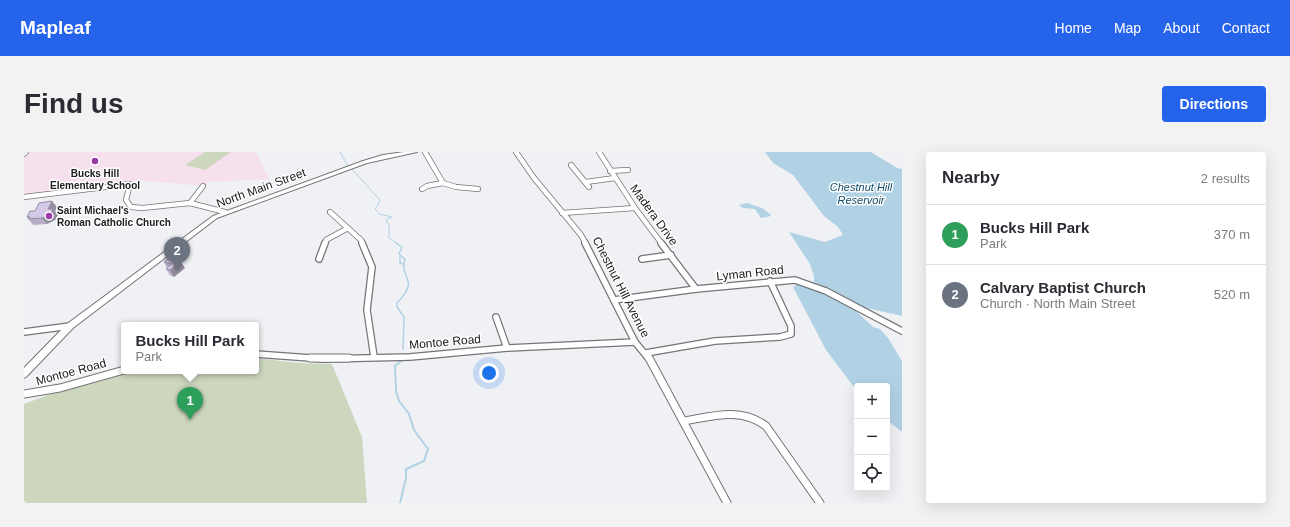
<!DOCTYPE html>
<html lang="en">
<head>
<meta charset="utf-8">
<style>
  body { margin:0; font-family:Arial,sans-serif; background:#f2f2f3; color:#2b2b33 }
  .controls { position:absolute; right:12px; bottom:12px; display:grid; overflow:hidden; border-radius:4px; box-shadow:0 4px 16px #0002 }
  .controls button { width:36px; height:36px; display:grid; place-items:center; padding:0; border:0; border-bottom:1px solid #e1e1e2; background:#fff; color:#2b2b33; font:20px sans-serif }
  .you { position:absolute; left:465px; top:221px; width:14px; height:14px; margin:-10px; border:3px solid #fff; border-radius:50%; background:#1a73e8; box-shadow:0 0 0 6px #1a73e833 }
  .badge { display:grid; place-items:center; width:26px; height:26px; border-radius:50%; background:#2563eb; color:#fff; font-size:13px; font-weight:700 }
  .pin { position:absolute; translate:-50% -33px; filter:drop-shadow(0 1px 2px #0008) }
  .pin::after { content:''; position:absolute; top:21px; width:14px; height:12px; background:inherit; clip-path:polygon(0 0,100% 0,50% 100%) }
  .popup { position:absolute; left:97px; top:170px; width:138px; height:52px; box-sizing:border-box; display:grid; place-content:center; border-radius:4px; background:#fff; filter:drop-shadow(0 1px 3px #0005); font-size:13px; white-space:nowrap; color:#7c7c81 }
  .popup b { font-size:15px; color:#2b2b33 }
  .popup::after { content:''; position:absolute; left:50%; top:100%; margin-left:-8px; border:8px solid transparent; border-top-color:#fff }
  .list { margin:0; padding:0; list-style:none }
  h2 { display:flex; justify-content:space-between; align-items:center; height:52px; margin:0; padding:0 16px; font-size:17px }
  h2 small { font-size:13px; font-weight:400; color:#7c7c81 }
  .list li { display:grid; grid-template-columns:26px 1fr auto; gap:12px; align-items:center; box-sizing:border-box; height:60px; padding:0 16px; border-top:1px solid #e1e1e2 }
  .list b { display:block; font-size:15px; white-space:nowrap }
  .list p { margin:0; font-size:13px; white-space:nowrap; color:#7c7c81 }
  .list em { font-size:13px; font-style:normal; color:#7c7c81 }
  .icon { flex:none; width:22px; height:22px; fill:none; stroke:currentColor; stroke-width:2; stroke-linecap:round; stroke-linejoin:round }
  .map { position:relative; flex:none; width:878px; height:351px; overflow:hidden; border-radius:4px }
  header { display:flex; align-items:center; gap:24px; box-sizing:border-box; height:56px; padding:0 20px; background:#2563eb; color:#fff }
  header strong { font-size:19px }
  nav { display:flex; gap:22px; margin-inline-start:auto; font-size:14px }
  .intro { display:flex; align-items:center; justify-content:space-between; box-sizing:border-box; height:96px; padding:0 24px }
  h1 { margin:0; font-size:28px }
  .button { padding:10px 18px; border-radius:4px; background:#2563eb; color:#fff; font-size:14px; font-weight:700 }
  main { display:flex; gap:24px; padding:0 24px }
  aside { flex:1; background:#fff; border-radius:4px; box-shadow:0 4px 16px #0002 }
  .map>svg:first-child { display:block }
</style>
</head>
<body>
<header>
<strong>Mapleaf</strong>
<nav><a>Home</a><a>Map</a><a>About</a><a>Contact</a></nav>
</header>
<div class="intro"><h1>Find us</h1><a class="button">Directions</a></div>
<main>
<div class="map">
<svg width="878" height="351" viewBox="0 0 878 351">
  <rect width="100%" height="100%" fill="#f0f1f4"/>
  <polygon fill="#f6e0ee" points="5,0 232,0 245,27 184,30 182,34 120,29 0,43 0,7"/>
  <g fill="#cdd7be">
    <polygon points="181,0 207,0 181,18 161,13"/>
    <polygon points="232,206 275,211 308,212 338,285 343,351 0,351 0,252 24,243 107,219 232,219"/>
  </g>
  <g fill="#b1d1e4">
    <polygon points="741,0 847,0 873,16 878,17 878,164 838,155 790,130 790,124 786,112 765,80 801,90 819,83 814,75 800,64 769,23 749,11"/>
    <polygon points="723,51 738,56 746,62 747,64 737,66 731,57 719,56 715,53"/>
    <polygon points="772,133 781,134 801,141 830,157 849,175 856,177 864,186 878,209 878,280 863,268 863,234 833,234 833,239 802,198 769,135"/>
  </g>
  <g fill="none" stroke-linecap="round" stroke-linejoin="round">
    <g stroke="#b1d1e4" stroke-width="1">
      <polyline points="316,0 324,14"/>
      <polyline points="328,17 355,47 356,49 351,57 355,62 368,65 362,68 365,73 365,86 374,92"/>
    </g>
    <g stroke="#b1d1e4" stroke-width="1.5">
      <path d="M 372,91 L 378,95 L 375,102 L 381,107 C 375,128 397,126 373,151 L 373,155 L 380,165 L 379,197"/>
      <polyline points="376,104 376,111 379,112"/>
    </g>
    <polyline stroke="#b1d1e4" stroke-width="2" points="376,351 382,326 382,317 400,309 404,297 390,278 385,262 375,249 372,239 371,214 378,208"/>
    <g stroke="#747577" stroke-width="6">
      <g id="minor-far2">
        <polyline points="401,0 419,31 432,35 454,37"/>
        <polyline points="492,0 510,26 557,83 562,92"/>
        <polyline points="575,0 611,56 638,92"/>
        <polyline points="0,2 2,0"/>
        <polyline points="547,13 565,35"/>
        <polyline points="586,19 604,18"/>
        <polyline points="562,30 591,26"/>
        <polyline points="398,37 403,34 419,31"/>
        <polyline points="0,45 106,32 102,48 107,55 118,56 166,51 201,60"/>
        <polyline points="166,51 179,34"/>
        <polyline points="306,60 337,88 339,92"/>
        <polyline points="538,61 611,56"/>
        <polyline points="301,92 302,88 324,76"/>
      </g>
    </g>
    <g stroke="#747577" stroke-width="8">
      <g id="minor-far1">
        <polyline points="338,91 348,115 343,158 350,205"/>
        <polyline points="561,91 611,190 625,207"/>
        <polyline points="637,91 672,137"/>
        <polyline points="295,107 301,91"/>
        <polyline points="618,107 647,103"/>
        <polyline points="590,148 672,137 771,128 802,139 878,179"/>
        <polyline points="472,165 483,196"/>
        <polyline points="0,180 46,174"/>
        <polyline points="622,201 691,189 756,185 767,182 767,174 746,129"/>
        <polyline points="232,202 300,207 386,205 483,196 611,190"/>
      </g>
    </g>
    <g stroke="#747577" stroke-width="9">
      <g id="minor">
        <polyline points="286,206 325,206"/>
        <polyline points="625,206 703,351"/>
        <polyline points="0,242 36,236 100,218"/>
        <path d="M 660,269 C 689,264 717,255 742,274 L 796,351"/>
      </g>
    </g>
    <g stroke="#747577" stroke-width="2">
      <polygon id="major" points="380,0 393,0 343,11 193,66 49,176 3,224 0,226 0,216 43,172 189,64 339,9 359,3"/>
    </g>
    <use href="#minor-far2" stroke="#fff" stroke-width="4.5"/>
    <use href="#minor-far1" stroke="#fff" stroke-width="5.5"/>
    <use href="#minor" stroke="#fff" stroke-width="7"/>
    <use href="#major" fill="#fff" fill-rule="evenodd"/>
  </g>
  <g fill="#b7adc8">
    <polygon points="33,55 31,59 34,63 31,68 23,72 9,73 3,65"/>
    <polygon points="140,110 161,116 150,125 146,123 142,117 143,116"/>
  </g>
  <g fill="#958da2">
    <polygon points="28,49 33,55 31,59 34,63 31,68 23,72 18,66 24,57"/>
    <polygon points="157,110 161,116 150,125 146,118"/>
  </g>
  <g fill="#d5c9e8" stroke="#958da2">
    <polygon points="28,49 24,57 29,57 26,62 18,66 4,67 6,65 3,65 6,59 11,59 15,51"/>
    <polygon points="145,106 157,110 146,118 142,117 147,112 140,110"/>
  </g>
  <g fill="#9a3ba4" stroke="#fff" stroke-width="1.5">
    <circle cx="71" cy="9" r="4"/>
    <circle cx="25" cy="64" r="4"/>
  </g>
  <g text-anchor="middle" stroke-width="3" stroke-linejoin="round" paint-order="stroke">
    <g font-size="10" font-weight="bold" fill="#202021" stroke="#fff">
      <text x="71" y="25">Bucks Hill<tspan x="71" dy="12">Elementary School</tspan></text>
      <text x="33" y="62" text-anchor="start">Saint Michael's<tspan x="33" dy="12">Roman Catholic Church</tspan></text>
    </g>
    <g font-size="11" font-style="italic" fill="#114b67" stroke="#fff">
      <text x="837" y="39">Chestnut Hill<tspan x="837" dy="13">Reservoir</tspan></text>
    </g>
    <g font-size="12" fill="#202021" stroke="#fff">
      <text transform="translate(237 36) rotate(-20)" y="4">North Main Street</text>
      <text transform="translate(630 63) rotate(54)" y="4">Madera Drive</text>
      <text transform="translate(726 121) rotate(-6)" y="4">Lyman Road</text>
      <text transform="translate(597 135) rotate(63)" y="4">Chestnut Hill Avenue</text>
      <text transform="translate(421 190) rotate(-5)" y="4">Montoe Road</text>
      <text transform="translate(47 220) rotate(-15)" y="4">Montoe Road</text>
    </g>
  </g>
</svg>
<div class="controls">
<button>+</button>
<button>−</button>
<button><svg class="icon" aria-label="locate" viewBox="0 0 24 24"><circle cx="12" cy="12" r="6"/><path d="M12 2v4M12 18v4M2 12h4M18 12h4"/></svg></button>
</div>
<div class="you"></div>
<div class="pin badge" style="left:166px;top:268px;background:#2e9e5b">1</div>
<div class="popup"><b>Bucks Hill Park</b>Park</div>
<div class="pin badge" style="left:153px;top:118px;background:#6b7280">2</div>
</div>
<aside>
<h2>Nearby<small>2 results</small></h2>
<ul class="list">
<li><span class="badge" style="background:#2e9e5b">1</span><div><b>Bucks Hill Park</b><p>Park</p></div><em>370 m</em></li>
<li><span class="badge" style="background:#6b7280">2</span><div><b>Calvary Baptist Church</b><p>Church · North Main Street</p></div><em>520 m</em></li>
</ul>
</aside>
</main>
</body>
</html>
